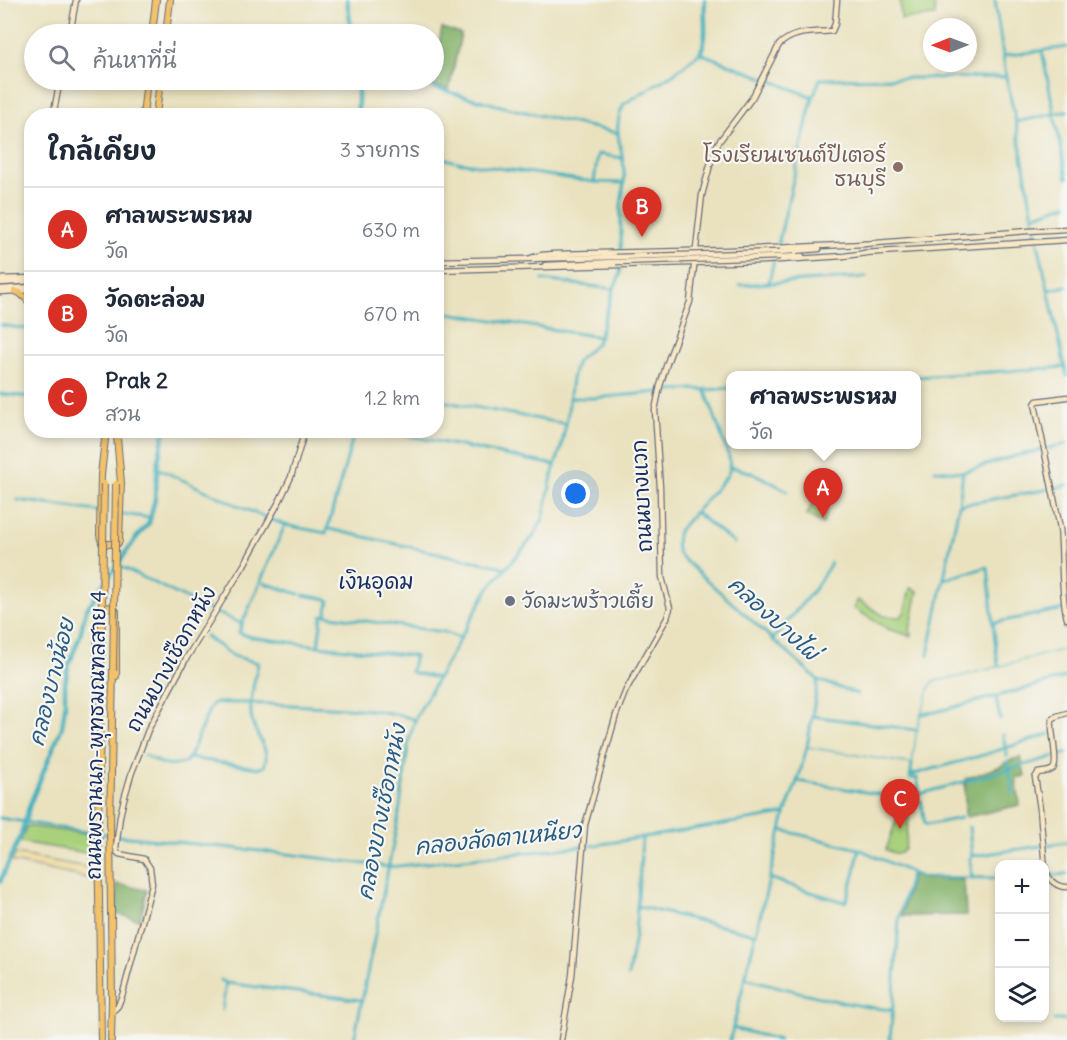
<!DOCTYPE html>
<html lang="th">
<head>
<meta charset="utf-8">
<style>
  body { margin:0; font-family:Delius,"Playpen Sans Thai",sans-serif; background:#f6f6f7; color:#1f2937 }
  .controls { position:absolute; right:18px; bottom:18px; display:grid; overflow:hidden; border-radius:12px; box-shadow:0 3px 9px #0003 }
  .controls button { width:54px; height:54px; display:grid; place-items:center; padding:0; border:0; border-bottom:2px solid #e0e1e3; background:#fff; color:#1f2937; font:30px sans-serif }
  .compass { position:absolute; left:923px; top:18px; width:54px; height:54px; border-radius:50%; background:#fff; box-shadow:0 3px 9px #0003; rotate:269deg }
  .you { position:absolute; left:576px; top:494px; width:21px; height:21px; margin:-15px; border:4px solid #fff; border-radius:50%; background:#1a73e8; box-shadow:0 0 0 9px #1a73e833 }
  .badge { display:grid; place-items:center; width:39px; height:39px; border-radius:50%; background:#d93025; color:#fff; font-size:20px; font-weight:700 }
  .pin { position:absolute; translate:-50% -50px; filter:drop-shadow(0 2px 3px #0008) }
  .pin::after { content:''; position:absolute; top:32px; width:21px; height:18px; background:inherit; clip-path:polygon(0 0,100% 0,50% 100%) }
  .popup { position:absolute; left:726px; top:371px; width:195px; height:78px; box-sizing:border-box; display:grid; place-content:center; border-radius:12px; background:#fff; filter:drop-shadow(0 2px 4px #0005); font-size:20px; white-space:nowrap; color:#747a83 }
  .popup b { font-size:22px; color:#1f2937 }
  .popup::after { content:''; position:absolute; left:50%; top:100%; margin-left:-12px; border:12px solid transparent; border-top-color:#fff }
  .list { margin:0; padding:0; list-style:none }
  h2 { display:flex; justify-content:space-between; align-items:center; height:78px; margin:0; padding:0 24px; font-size:26px }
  h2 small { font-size:20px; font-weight:400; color:#747a83 }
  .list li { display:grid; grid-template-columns:39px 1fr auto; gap:18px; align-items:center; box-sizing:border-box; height:84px; padding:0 24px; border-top:2px solid #e0e1e3 }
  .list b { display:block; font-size:22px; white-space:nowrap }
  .list p { margin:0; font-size:20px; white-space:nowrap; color:#747a83 }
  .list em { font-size:20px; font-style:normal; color:#747a83 }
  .icon { flex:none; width:33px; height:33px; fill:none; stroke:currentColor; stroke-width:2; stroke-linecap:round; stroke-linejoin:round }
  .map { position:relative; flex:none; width:1067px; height:1040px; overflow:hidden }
  .search { position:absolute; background:#fff; box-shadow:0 3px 9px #0003; left:24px; top:24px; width:420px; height:66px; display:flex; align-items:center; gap:15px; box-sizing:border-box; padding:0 21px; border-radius:33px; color:#747a83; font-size:22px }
  .panel { position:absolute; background:#fff; box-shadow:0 3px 9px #0003; left:24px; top:108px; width:420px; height:330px; border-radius:24px }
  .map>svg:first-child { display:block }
</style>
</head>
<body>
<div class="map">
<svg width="1067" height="1040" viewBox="0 0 1067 1040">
  <rect width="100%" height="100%" fill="#f6f6f2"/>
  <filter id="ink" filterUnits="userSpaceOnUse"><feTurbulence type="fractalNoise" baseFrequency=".0167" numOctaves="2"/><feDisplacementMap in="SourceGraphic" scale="12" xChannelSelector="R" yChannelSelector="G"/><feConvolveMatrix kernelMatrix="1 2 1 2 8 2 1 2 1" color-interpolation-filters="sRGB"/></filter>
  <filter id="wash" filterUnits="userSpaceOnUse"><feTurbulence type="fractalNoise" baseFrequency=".008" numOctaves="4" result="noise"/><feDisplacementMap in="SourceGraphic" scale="24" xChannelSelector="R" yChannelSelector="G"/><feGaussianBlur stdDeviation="1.35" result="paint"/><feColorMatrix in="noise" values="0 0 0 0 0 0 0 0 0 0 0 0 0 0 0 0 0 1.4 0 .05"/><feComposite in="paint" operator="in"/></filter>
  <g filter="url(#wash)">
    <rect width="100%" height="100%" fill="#eae2bf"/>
    <g fill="#a9d17c" stroke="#62806d" stroke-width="1.5">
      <polygon points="900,0 934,0 935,16 901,19"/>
      <polygon points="816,496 830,500 823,524 807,515"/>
      <polygon points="910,588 918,591 910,630 912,634 911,636 888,629 853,608 858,600 884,616 901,617 905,611"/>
      <polygon points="882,796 904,800 909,818 905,849 901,853 894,853 886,850 900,809 893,804 882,800"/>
      <polygon points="27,826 94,835 94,843 93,844 93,854 20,842"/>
    </g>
    <g fill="#86b36c" stroke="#507165" stroke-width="1.5">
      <polygon points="442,28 461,34 449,90 430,85 431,80 434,80 434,67"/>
      <polygon points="1021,757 1025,776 1016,778 1020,805 967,817 965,815 965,779 1001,766 1011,760"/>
      <polygon points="912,874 923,879 964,880 966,915 903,916 902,914"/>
      <polygon points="117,884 147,890 140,920 117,914"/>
    </g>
    <polygon fill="#eeda9e" stroke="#84847e" stroke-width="1.5" points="15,854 93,868 92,879 12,862"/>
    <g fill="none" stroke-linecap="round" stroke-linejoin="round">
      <polyline stroke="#42b0be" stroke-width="1.5" points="807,747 912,764 917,728 930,686 934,681 958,677 1065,649"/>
      <g stroke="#42b0be" stroke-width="3">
        <polyline points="995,0 1006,77 1016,122 1036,234 1067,376"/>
        <polyline points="1042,51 1067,178"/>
        <polyline points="1003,56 1067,47"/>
        <polyline points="292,80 358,86"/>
        <polyline points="405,80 508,108 617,133"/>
        <polyline points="1016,122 1067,111"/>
        <polyline points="436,156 453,161"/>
        <polyline points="457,162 594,182 624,183"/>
        <polyline points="594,182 598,154 622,158"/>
        <polyline points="1033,216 1067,204"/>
        <polyline points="777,249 808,116 813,97 820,79 1006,77"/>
        <path d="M 621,254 C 622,238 620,222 621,206 C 622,195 625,184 624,173 C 624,146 610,132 624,104 L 673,74 L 700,53 L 813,97"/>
        <polyline points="543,280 613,289"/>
        <polyline points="769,283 774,259"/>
        <polyline points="740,285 866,277"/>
        <polyline points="1049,290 1067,286"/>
        <polyline points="436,311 600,337"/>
        <polyline points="0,325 27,329"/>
        <polyline points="916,377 1065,367"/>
        <polyline points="705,389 729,457 730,469 727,476 679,530 677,537 676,544 678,553 681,557 818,680 807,747 799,776 785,814 730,1040"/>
        <polyline points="0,394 32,397"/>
        <polyline points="570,398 594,398 693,389 707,390 730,388"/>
        <polyline points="436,400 566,424"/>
        <polyline points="380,430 555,465"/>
        <path d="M 729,467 C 751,470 769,481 787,491"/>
        <polyline points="157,468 245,509 285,525 326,533 327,530 329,529 455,557 499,566 505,568"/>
        <polyline points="935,470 963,472 1015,456 1067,444"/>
        <polyline points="1055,488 1067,485"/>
        <polyline points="18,500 97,511"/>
        <polyline points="959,505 1050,489"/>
        <polyline points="695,512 734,543"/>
        <polyline points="122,514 151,518"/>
        <polyline points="327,530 355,430"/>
        <polyline points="118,565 197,604 242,624 239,633 251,637 318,646 415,656 411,672 437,678"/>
        <polyline points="945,579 988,567 993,623 998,666"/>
        <polyline points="264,583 299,594"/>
        <polyline points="303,595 327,599 329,601 326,615"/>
        <polyline points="993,623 1065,609"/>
        <polyline points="242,624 285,525"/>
        <polyline points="772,640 816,587 831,563"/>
        <polyline points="318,646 322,616 324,615 444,632 460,638"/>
        <polyline points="928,655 959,505 963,472"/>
        <polyline points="818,680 857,694"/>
        <polyline points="996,697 1000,719"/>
        <polyline points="921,714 935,712 1009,693 1067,677"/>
        <polyline points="812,716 917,730"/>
        <polyline points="1003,735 1007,756"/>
        <path d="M 144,755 C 163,764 165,769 186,762 C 198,744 201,722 213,703 C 252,702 290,705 329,707 C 358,709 388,710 415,720"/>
        <path d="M 189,758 L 258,768 L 264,767 C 271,751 258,739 253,724 C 247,709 255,679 258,663 L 233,656 L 205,636"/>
        <polyline points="1008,761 1013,793"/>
        <polyline points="912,764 910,778 917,778 920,794"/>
        <polyline points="911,775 980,756 1050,734"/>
        <polyline points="797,781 921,801"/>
        <polyline points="920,794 1067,753"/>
        <polyline points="921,801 925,824 927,825 961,818"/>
        <polyline points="0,818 93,833 296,855 389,867 596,845 785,814"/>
        <polyline points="969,827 972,856"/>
        <polyline points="781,830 859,849 921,877 1000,878"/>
        <polyline points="1046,845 1067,842"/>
        <polyline points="641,852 642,839"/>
        <polyline points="1044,876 1067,874"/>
        <polyline points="769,878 804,890 844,902 846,901 855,872 859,849"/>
        <polyline points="972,878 970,858 972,856 1041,846"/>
        <polyline points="637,906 755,934"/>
        <polyline points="628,976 635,936 641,856"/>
        <path d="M 745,978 C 793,990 842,1005 892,1010"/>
        <polyline points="221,980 226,983 361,1000"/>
        <polyline points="222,1010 226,983"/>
        <polyline points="1054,1020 1067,1020"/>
        <polyline points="733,1028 779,1040"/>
        <polyline points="354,1040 399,814 409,740 416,717 488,589 533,537 543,519 553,472 561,448 567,419 572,379 575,367 577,361 597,343 614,288 620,275 621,263"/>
        <polyline points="890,1040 894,993 899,918 911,873"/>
      </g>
      <g stroke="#42b0be" stroke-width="4.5">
        <polyline points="347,0 352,34"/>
        <path d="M 700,53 C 709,36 703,19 705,0"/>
        <polyline points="358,116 358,80"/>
        <polyline points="0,882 21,835 30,804 62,727 65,706 65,683 68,667 80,635 86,610 136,538 149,523 155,499 158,460 165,430"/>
      </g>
    </g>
  </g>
  <g filter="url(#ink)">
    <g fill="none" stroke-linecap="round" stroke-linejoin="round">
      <g stroke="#636e80" stroke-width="7">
        <g id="secondary">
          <polyline points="70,34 76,0"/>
          <polyline points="53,116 60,80"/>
          <polyline points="863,244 1028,231 1067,229"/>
          <polyline points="780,252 819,249"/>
          <polyline points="864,253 1067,240"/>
          <polyline points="780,257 802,256"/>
          <polyline points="531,258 542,255 554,254 729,250 865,244"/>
          <polyline points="436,261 616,257"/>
          <polyline points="545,265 616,262"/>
          <polyline points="436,270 764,261 844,256 866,253"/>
          <polyline points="0,279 32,278"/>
          <polyline points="0,283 32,281"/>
          <polyline points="0,289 32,287"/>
          <polyline points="0,292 32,290"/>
          <path d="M 1067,397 L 1037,401 L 1035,404 L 1060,528 C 1063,558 1060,589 1067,619"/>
          <path d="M 1067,713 L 1057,716 L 1052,719 C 1050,730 1059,763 1053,769 C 1050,772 1042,772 1038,773 L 1035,778 L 1036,783 L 1040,809 L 1045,869 C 1049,880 1055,887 1067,887"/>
          <polyline points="112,1012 118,1006 123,993 152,884 150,868 144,859 119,854 117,852 116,848 120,816 124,799 131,775 148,730 186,659 244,565 280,500 291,477 305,430"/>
          <path d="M 561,1040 L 572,976 L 585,825 L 616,715 L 626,690 L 667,618 L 670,608 L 662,577 L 660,488 L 655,410 L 660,386 L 667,363 L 690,302 L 702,195 L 713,154 L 718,143 L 752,98 L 779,45 C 794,30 813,33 832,31 L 835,24 L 837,0"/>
        </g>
      </g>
      <g stroke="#636e80" stroke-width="8">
        <g id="primary">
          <polyline points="152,34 156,0"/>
          <polyline points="166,34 170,0"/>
          <polyline points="143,116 147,80"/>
          <polyline points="156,116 160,80"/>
          <polyline points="15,291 20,293 32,304"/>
          <path d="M 105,439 L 101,475 L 100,535 L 102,543 C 107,545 113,544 118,543 L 119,541 L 121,483 L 117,437"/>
          <polyline points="101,671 98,824 101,1040"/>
          <path d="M 97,677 L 98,614 L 99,609 C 105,607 112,606 116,611 L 116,676"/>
          <polyline points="111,1040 112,998 110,826 113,671"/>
        </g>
      </g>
      <use href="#secondary" stroke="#fae7c3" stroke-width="4.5"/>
      <use href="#primary" stroke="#f3c26a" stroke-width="6"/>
      <g stroke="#636e80" stroke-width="7" stroke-linecap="butt">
        <g id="secondary-bridge">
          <polyline points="616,257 780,252"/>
          <polyline points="616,262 780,257"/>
        </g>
      </g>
      <g stroke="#636e80" stroke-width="8" stroke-linecap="butt">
        <g id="primary-bridge">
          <polyline points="101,671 104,484"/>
          <polyline points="113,671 116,484"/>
        </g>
      </g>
      <use href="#secondary-bridge" stroke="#fae7c3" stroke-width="4.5"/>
      <use href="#primary-bridge" stroke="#f3c26a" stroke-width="6"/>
    </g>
  </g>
  <circle fill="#8d6e63" stroke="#f6f6f2" stroke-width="2" cx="898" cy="167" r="6"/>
  <circle fill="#6b7280" stroke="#f6f6f2" stroke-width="2" cx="510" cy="601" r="6"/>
  <g text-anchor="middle" stroke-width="4.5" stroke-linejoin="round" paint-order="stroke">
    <g font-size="21" fill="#785e54" stroke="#f6f6f2" text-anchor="end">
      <text x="886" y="162">โรงเรียนเซนต์ปีเตอร์<tspan x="886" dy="24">ธนบุรี</tspan></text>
    </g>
    <g font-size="21" fill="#1b2f5e" stroke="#f6f6f2">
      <text transform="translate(642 496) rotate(-93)" y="7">ถนนบางแวก</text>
      <text transform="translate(171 659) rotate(-61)" y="7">ถนนบางเชือกหนัง</text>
      <text transform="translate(96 735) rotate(-89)" y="7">ถนนพรานนก-พุทธมณฑลสาย 4</text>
    </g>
    <g font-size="21" fill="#5b616d" stroke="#f6f6f2" text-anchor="start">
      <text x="522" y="608">วัดมะพร้าวเตี้ย</text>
    </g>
    <g font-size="22" fill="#1b2f5e" stroke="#f6f6f2">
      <text x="376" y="589">เงินอุดม</text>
    </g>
    <g font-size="22" font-style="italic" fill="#295c80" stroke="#f6f6f2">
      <text transform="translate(774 618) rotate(42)" y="8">คลองบางไผ่</text>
      <text transform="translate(51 682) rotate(-76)" y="8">คลองบางน้อย</text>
      <text transform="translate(381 812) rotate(-79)" y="8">คลองบางเชือกหนัง</text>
      <text transform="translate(498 838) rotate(-6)" y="8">คลองลัดตาเหนียว</text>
    </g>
  </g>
</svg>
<div class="controls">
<button>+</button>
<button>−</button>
<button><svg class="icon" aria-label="layers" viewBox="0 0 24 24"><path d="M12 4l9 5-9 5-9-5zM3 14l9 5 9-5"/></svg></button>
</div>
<svg class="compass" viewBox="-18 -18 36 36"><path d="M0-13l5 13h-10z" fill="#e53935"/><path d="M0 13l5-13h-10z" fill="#747a83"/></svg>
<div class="you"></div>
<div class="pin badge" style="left:823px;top:518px">A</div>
<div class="popup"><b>ศาลพระพรหม</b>วัด</div>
<div class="pin badge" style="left:642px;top:237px">B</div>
<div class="pin badge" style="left:900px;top:829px">C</div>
<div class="search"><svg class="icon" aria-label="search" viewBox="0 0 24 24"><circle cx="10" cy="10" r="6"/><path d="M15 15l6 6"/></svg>ค้นหาที่นี่</div>
<section class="panel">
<h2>ใกล้เคียง<small>3 รายการ</small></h2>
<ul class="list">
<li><span class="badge">A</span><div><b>ศาลพระพรหม</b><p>วัด</p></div><em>630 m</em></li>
<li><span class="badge">B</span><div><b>วัดตะล่อม</b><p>วัด</p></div><em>670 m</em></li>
<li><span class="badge">C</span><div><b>Prak 2</b><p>สวน</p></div><em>1.2 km</em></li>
</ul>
</section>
</div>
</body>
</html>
